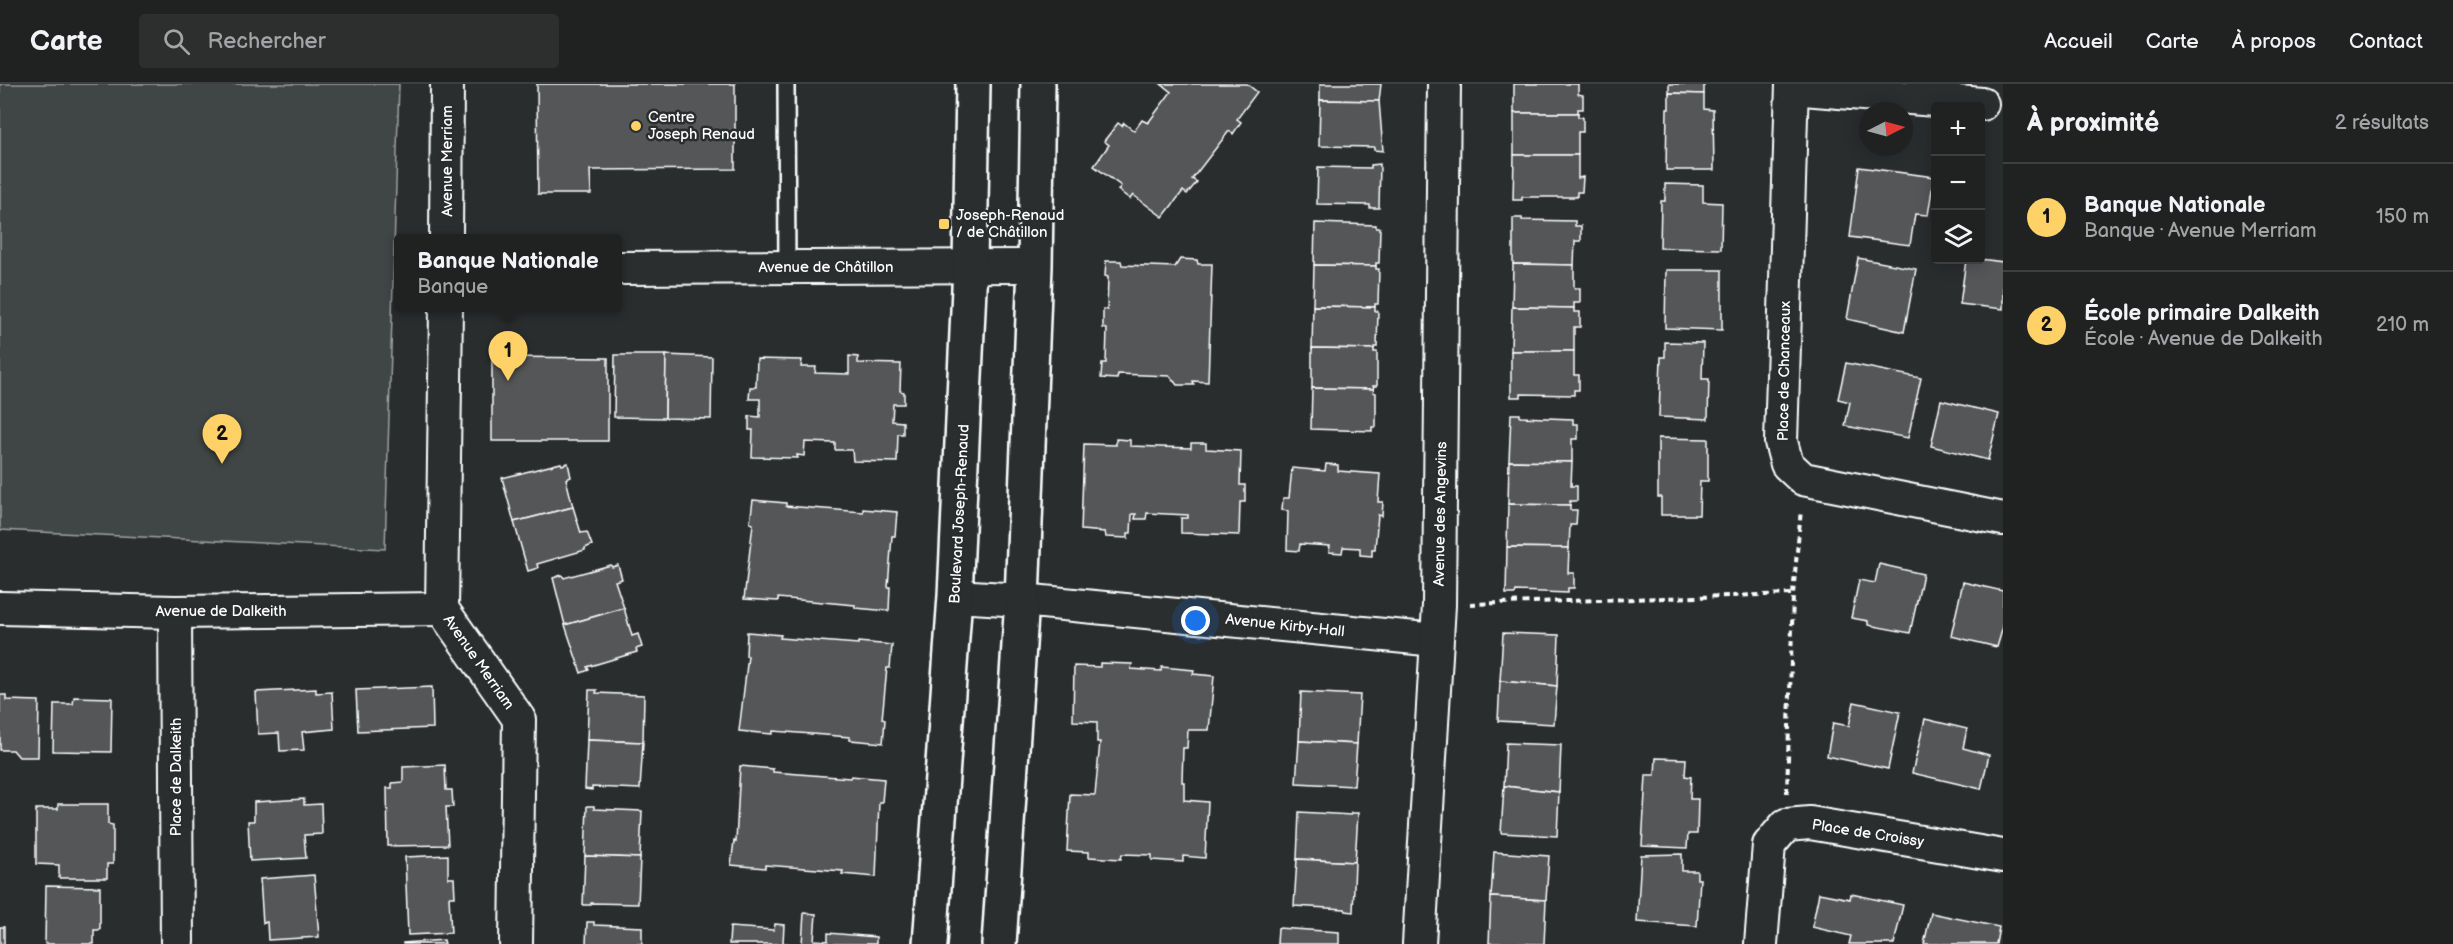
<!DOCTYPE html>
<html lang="fr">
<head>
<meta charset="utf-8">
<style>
  body { margin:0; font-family:"Balsamiq Sans",sans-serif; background:#2d2f2f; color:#f1f3f6 }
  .controls { position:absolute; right:18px; top:18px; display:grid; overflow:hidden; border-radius:6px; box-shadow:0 3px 15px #0003 }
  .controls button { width:54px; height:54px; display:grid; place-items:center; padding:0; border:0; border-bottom:2px solid #3d3f40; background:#202222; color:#f1f3f6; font:30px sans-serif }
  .compass { position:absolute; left:1859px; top:18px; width:54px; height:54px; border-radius:50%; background:#202222; box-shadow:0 3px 15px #0003; rotate:84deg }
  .you { position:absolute; left:1196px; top:537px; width:21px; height:21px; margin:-15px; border:4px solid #fff; border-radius:50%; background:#1a73e8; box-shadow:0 0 0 9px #1a73e833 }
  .badge { display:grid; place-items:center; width:39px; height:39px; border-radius:50%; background:#ffd166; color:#111; font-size:20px; font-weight:700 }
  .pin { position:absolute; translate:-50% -50px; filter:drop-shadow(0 2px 3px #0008) }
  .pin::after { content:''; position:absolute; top:32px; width:21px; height:18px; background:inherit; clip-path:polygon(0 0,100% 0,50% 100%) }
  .popup { position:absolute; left:394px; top:150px; width:228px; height:78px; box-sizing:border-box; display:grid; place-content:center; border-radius:6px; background:#202222; filter:drop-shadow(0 2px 4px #0005); font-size:20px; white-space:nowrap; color:#a2a4a5 }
  .popup b { font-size:22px; color:#f1f3f6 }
  .popup::after { content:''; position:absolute; left:50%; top:100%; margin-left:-12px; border:12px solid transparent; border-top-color:#202222 }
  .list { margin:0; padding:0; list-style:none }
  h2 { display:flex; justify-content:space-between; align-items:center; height:78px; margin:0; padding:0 24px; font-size:26px }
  h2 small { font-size:20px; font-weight:400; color:#a2a4a5 }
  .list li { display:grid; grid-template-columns:39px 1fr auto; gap:18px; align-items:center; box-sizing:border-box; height:108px; padding:0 24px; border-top:2px solid #3d3f40 }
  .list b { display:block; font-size:22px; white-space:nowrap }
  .list p { margin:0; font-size:20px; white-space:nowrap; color:#a2a4a5 }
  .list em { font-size:20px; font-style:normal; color:#a2a4a5 }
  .icon { flex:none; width:33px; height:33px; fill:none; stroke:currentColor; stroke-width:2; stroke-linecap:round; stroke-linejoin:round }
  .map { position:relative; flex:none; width:2003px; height:860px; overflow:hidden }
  header { display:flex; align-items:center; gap:36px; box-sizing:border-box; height:84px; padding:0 30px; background:#202222; border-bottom:2px solid #3d3f40 }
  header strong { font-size:28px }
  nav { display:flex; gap:33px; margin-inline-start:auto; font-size:21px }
  .search { width:420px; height:54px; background:#2d2f2f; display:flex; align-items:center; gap:15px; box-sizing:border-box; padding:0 21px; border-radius:6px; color:#a2a4a5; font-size:22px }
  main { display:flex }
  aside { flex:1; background:#202222 }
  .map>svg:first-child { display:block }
</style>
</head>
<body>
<header>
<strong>Carte</strong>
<div class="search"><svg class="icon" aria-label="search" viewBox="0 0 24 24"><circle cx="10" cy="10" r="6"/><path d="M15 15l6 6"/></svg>Rechercher</div>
<nav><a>Accueil</a><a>Carte</a><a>À propos</a><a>Contact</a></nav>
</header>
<main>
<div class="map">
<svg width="2003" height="860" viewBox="0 0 2003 860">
  <rect width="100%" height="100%" fill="#2a2d2e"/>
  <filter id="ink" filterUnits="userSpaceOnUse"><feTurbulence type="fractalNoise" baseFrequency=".0167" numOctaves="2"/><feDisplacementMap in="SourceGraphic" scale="12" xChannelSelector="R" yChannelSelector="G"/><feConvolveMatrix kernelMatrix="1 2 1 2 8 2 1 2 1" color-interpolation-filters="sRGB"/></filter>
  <g filter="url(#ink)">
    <polygon fill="#414445" stroke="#a0a2a2" stroke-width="1.5" points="0,0 399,0 385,465 0,446"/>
    <g fill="#555758" stroke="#fff" stroke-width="1.5">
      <polygon points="537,0 735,0 735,85 590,86 591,110 538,110"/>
      <polygon points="1161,0 1247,0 1257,8 1237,35 1241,38 1233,50 1229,47 1192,95 1197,98 1187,110 1183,107 1163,133 1133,111 1130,115 1118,106 1121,102 1094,82 1109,61 1104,57 1118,39 1122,42 1124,39 1134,47 1142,36 1148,39 1171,8"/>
      <polygon points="1320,0 1381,0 1379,17 1320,16"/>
      <polygon points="1514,0 1578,0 1578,10 1583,11 1583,25 1578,25 1578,29 1514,29"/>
      <polygon points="1669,0 1704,0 1704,10 1669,9"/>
      <polygon points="1669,9 1704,10 1704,25 1713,26 1714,86 1666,86 1667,25 1669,25"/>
      <polygon points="1320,16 1379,17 1383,67 1374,66 1374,63 1319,62"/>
      <polygon points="1514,29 1578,29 1578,33 1583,33 1583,48 1578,48 1578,71 1514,71"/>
      <polygon points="1514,71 1578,71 1578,94 1583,93 1582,108 1577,108 1577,113 1522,113 1522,116 1513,116"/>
      <polygon points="1380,80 1379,124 1370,124 1370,121 1317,120 1318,83 1371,84 1371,81"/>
      <polygon points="1859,83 1934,93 1928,131 1915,130 1910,161 1850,153"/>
      <polygon points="1665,100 1703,101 1703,118 1722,119 1721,165 1660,164 1661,117 1665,117"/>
      <polygon points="1513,134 1522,134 1522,136 1575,137 1575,142 1581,142 1581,157 1575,157 1574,181 1513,180"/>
      <polygon points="1315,139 1376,141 1376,144 1380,144 1379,179 1376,179 1376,182 1314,181"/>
      <polygon points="1858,174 1916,185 1904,248 1847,235"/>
      <polygon points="1180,175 1197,176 1198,180 1212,180 1208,298 1193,297 1194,301 1177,301 1170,292 1118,290 1117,295 1101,294 1102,279 1106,279 1107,245 1103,244 1103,225 1107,226 1108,193 1105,192 1106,177 1121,177 1122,181 1175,183"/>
      <polygon points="1980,175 2003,178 2003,225 1960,220 1966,176"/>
      <polygon points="1513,180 1574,181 1574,204 1580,204 1580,219 1574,219 1574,224 1512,223"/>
      <polygon points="1314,181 1376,182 1376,185 1379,185 1378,220 1375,220 1375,223 1313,222"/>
      <polygon points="1666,186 1722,186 1722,246 1665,244"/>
      <polygon points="1313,222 1375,223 1375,227 1378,227 1377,263 1374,263 1374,265 1312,264"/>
      <polygon points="1512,223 1574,224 1574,228 1580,228 1580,243 1574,243 1574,267 1511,267"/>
      <polygon points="1665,258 1703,259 1702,295 1709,295 1708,335 1659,333 1661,273 1665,273"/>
      <polygon points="1312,264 1374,265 1374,268 1377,268 1377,302 1373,302 1374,305 1312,304"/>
      <polygon points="1511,267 1574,267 1574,291 1579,291 1579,306 1574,306 1574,311 1521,310 1521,313 1511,313"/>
      <polygon points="615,271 666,271 665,334 614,333"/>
      <polygon points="666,271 712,273 711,335 665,334"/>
      <polygon points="849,272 858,273 858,279 901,280 900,307 904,308 904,320 893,320 892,337 903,338 903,350 898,350 897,378 853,377 852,366 835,366 835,359 805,358 804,372 797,371 798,374 752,373 753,346 749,346 749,332 760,333 760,315 749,315 750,303 756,303 757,275 802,276 801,283 816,283 815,289 849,290"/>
      <polygon points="492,273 608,274 608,357 492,357"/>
      <polygon points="1846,279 1921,294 1908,354 1845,342 1850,318 1838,315"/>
      <polygon points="1312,304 1374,305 1373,308 1376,309 1376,343 1372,343 1372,347 1311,345"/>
      <polygon points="1941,316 1999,330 1988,376 1931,362"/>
      <polygon points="1511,330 1520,330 1520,333 1573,335 1573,340 1578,340 1578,355 1572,355 1572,378 1509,377"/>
      <polygon points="1658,354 1708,355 1708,397 1700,397 1699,431 1661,431 1661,413 1658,413"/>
      <polygon points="1116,355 1130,356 1130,362 1191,364 1191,359 1206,359 1206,365 1241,367 1240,401 1245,401 1245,418 1240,418 1239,451 1181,449 1181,434 1188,434 1188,431 1147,429 1146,435 1135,435 1136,430 1132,430 1131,449 1128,449 1128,454 1106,453 1105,448 1081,446 1084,360 1116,361"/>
      <polygon points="1509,377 1572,378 1571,402 1577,402 1577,417 1570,417 1570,421 1508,420"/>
      <polygon points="561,379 562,381 568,379 571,393 566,395 573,423 514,438 502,394"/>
      <polygon points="1326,380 1338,381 1338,387 1380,390 1378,418 1383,418 1382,432 1378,431 1375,465 1372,465 1372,472 1360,471 1360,464 1343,463 1342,469 1329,468 1330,462 1300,460 1299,467 1287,466 1288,427 1282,426 1283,414 1289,414 1292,384 1325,387"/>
      <polygon points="753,416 786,419 786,422 863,428 863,425 897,428 895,452 892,452 888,503 890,503 889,527 855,524 855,521 778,514 778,517 744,515 753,440 750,439"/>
      <polygon points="1508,420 1570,421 1570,426 1577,426 1576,441 1570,441 1569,464 1507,463"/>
      <polygon points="573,423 581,449 587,448 592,461 585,464 585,466 537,480 538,484 528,487 514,438"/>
      <polygon points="1507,463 1569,464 1568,489 1574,489 1574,504 1568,504 1568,509 1516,507 1515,510 1506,510"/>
      <polygon points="1879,480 1923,490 1910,549 1868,541 1868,537 1851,534 1859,496 1875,499"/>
      <polygon points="611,481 612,483 618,481 622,495 615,497 624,524 565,541 553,494 562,491 564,494"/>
      <polygon points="1963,498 2003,507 2003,543 1997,563 1951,552"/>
      <polygon points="624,524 632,552 638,550 642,563 636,565 637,568 587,583 589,586 581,589 565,541"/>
      <polygon points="747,548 781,551 780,554 858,560 858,558 892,561 890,584 887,584 882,635 885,636 883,659 850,656 850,653 773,647 772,650 739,647 748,572 746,572"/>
      <polygon points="1503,549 1559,551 1557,602 1500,597"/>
      <polygon points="1100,579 1132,580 1131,585 1161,587 1162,583 1194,586 1193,590 1214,592 1209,646 1188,646 1187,664 1183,664 1182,698 1184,698 1184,716 1208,718 1205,774 1183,772 1183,778 1152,776 1152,771 1122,770 1121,775 1089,773 1089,768 1067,767 1070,710 1095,711 1100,658 1097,658 1097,638 1073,637 1074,582 1100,583"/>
      <polygon points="1500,597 1557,602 1554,640 1498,637"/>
      <polygon points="432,603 433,644 358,647 356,606"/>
      <polygon points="316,605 316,609 332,608 334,645 302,648 304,666 280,667 279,649 258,650 256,608"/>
      <polygon points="589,606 597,606 596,609 644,611 643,658 587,656"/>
      <polygon points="1301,608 1360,611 1357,660 1299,657"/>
      <polygon points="0,611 6,611 6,616 39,617 38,673 19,673 13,666 0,666"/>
      <polygon points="74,613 112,614 111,668 53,667 54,620 73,620"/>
      <polygon points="1854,618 1900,628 1888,685 1827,672 1833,639 1849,642"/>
      <polygon points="1925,635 1967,645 1963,664 1989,671 1981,705 1912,689"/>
      <polygon points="587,656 643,658 640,705 592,703 592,706 585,705"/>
      <polygon points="1299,657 1357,660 1354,702 1296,699"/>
      <polygon points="1506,659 1561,661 1559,708 1504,702"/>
      <polygon points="1656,674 1686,675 1685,692 1691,693 1690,715 1698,715 1697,750 1688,750 1687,764 1642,762 1646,691 1655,691"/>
      <polygon points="445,681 446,706 452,706 453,723 446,723 448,761 388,762 387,704 392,704 392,699 403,698 403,683"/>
      <polygon points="740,682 773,685 773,688 850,694 851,692 884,695 882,718 879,718 876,793 842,790 843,787 765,781 765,784 731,781 734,757 736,758"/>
      <polygon points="1504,702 1559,708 1557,752 1501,749"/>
      <polygon points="304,715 304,721 321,720 322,750 304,751 306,774 250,777 248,737 254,737 254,718"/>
      <polygon points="58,720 108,720 108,740 113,741 113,780 107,780 107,794 59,794 59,781 36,780 36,725 58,725"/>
      <polygon points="587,722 594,722 594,725 642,727 640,774 585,772"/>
      <polygon points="1299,728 1351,731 1351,729 1358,729 1355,778 1297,775"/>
      <polygon points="1494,768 1549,772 1546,816 1491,813"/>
      <polygon points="1682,770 1682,787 1697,787 1697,795 1700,795 1697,842 1637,838 1641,771"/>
      <polygon points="448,771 448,794 454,794 455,813 449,813 451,849 408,851 405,773"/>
      <polygon points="585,772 640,774 638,820 591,819 591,821 583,821"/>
      <polygon points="1297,775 1355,778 1353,828 1346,827 1345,825 1294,822"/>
      <polygon points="314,791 319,853 268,856 267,838 263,839 260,795"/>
      <polygon points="46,802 100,803 100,846 94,846 94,860 45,860"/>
      <polygon points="1819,809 1850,815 1851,810 1903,821 1894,860 1849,860 1851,852 1812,843"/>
      <polygon points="1491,813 1546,816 1544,860 1489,859"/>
      <polygon points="804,829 816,830 814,856 828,857 828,849 876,853 876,860 802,860"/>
      <polygon points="1931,829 1999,843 1996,860 1924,860"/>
      <polygon points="587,838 594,838 594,841 642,843 642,860 586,860"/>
      <polygon points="775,840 784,841 783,859 794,860 729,860 730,843 774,846"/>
      <rect x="0" y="843" width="4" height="17"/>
      <polygon points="1278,844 1339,848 1339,860 1277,860"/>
      <polygon points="444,856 445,860 403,860 403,859"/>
    </g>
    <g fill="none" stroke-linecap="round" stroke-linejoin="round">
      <g stroke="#fff" stroke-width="20">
        <polyline id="service" points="786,0 787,183"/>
      </g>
      <g stroke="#fff" stroke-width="36">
        <g id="minor">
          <polyline points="1792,0 1781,358 1787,380 1803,395 2003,435"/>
          <polyline points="1792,4 1982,20"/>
          <polyline points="446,154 447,0"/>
          <polyline points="618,184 1035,182"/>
          <polyline points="446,224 442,525 519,635 516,860"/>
          <polyline points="955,512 1022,516 1436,556"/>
          <polyline points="0,524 175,528 442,525"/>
          <polyline points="175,528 177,858"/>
          <polyline points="1419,860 1439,521 1444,0"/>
          <polyline points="1761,860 1769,761 1786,741 1810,739 2003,772"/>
        </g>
      </g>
      <g stroke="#fff" stroke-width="38">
        <g id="tertiary">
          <polyline points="930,860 955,512 970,182 973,0"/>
          <polyline points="999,860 1022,516 1035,182 1038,0"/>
        </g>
      </g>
      <g stroke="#fff" stroke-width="4" stroke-dasharray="6 4.5" stroke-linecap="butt">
        <polyline points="1470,520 1793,510"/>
        <polyline points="1787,709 1793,510 1801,426"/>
      </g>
      <use href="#service" stroke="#2a2d2e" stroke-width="15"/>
      <use href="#minor" stroke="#2a2d2e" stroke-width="32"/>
      <use href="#tertiary" stroke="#2a2d2e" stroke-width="33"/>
    </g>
  </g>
  <g fill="#ffd166" stroke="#2a2d2e" stroke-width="2">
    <circle cx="636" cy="42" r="6"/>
    <rect x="938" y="134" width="12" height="12" rx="3"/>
  </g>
  <g text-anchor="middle" stroke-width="5" stroke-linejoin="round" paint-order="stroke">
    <g font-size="15" fill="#fff" stroke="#2a2d2e" text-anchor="start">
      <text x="648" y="38">Centre<tspan x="648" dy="17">Joseph Renaud</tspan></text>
      <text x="956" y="136">Joseph-Renaud<tspan x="956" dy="17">/ de Châtillon</tspan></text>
    </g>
    <g font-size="15" fill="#fff" stroke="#2a2d2e">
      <text transform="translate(447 77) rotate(-90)" y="5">Avenue Merriam</text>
      <text x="826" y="188">Avenue de Châtillon</text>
      <text transform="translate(1784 287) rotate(-89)" y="5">Place de Chanceaux</text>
      <text transform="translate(959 430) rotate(-87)" y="5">Boulevard Joseph-Renaud</text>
      <text transform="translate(1440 430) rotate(-89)" y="5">Avenue des Angevins</text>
      <text x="221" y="532">Avenue de Dalkeith</text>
      <text transform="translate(1285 541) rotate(6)" y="5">Avenue Kirby-Hall</text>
      <text transform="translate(479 578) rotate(55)" y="5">Avenue Merriam</text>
      <text transform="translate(176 693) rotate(-90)" y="5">Place de Dalkeith</text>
      <text transform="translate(1868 749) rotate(9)" y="5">Place de Croissy</text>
    </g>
  </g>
</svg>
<div class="controls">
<button>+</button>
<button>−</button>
<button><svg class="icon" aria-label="layers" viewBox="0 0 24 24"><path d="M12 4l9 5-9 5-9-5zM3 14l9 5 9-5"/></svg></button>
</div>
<svg class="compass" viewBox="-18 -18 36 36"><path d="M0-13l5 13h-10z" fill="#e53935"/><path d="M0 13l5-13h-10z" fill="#a2a4a5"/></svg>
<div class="you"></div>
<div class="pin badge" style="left:508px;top:297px">1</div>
<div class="popup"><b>Banque Nationale</b>Banque</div>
<div class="pin badge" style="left:222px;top:380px">2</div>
</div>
<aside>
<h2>À proximité<small>2 résultats</small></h2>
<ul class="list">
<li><span class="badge">1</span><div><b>Banque Nationale</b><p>Banque · Avenue Merriam</p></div><em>150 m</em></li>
<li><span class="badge">2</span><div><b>École primaire Dalkeith</b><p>École · Avenue de Dalkeith</p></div><em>210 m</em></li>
</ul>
</aside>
</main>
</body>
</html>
